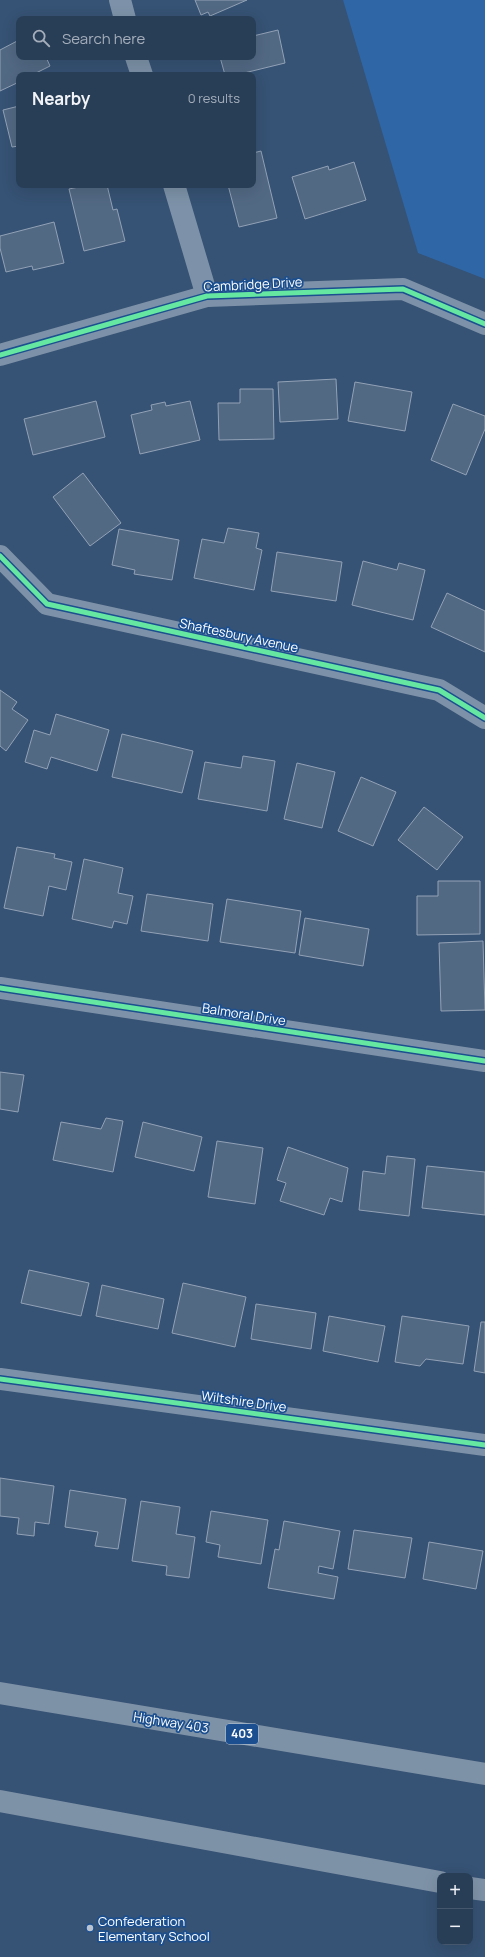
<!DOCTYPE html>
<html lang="en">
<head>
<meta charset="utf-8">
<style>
  body { margin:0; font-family:Manrope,sans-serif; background:#344961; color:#f1f3f6 }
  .controls { position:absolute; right:12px; bottom:12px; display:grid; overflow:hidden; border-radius:8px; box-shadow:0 4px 16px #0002 }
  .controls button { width:36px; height:36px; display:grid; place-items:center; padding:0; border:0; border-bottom:1px solid #44576d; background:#283e57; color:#f1f3f6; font:20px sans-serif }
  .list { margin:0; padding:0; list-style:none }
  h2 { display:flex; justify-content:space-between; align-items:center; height:52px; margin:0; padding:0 16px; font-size:17px }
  h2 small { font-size:13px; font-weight:400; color:#a5aeba }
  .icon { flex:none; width:22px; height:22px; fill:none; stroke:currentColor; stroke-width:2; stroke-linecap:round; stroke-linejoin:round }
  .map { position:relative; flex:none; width:485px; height:1957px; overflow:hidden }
  .search { position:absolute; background:#283e57; box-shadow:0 4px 16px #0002; left:16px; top:16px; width:240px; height:44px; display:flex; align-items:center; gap:10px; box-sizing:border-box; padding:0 14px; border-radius:8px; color:#a5aeba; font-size:15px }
  .panel { position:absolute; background:#283e57; box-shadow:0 4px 16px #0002; left:16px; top:72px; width:240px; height:116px; border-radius:8px }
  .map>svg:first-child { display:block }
</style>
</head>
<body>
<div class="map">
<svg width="485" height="1957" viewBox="0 0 485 1957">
  <rect width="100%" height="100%" fill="#365274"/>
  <polygon fill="#2f66a5" points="343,0 485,0 485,279 418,253"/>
  <g fill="#526984" stroke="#92a2b6">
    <polygon points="195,0 247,0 210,16 208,12 201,15"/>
    <polygon points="278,30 285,63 236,75 225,75 220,57 253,57 253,36"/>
    <polygon points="19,40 19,57 46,57 50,66 32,75 19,75 19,82 0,91 0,50"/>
    <polygon points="19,106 19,146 12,147 3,110"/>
    <polygon points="261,151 277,218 239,227 228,185 253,185 253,153"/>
    <polygon points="354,162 366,200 305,219 292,177 328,166 329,170"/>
    <polygon points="88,185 107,185 113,210 117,209 125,241 84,251 69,189"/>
    <polygon points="54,222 64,263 33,270 32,266 6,272 0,248 0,236"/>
    <polygon points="336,379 338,419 280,422 278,382"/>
    <polygon points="355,382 412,392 405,431 348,421"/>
    <polygon points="240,389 273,389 274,439 219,440 218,403 240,403"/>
    <polygon points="96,401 105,437 33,455 24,419"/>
    <polygon points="190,401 200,440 140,454 131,415 152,410 151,405 165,402 166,406"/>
    <polygon points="453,404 485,416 485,429 466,475 431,460"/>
    <polygon points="83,473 121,523 90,546 53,497"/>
    <polygon points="228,528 259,533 256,548 262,550 254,590 194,578 202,539 224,543"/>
    <polygon points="119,529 179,540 172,580 134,574 135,570 112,565"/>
    <polygon points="277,552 342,562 336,601 271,591"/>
    <polygon points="363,561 397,570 399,563 425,570 413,620 352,605"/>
    <polygon points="447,593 485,611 485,652 431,627"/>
    <polygon points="0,690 17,702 12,709 28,720 6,751 0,746"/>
    <polygon points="56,714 109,730 97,771 51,757 47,769 25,762 34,730 50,735"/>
    <polygon points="122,734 193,751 182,793 112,777"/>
    <polygon points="243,756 275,761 267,811 198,799 205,762 241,768"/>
    <polygon points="297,763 335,772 322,828 284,819"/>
    <polygon points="361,777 396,792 373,846 338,831"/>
    <polygon points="424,807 463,837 437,870 398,840"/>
    <polygon points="17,847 55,854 54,858 72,862 66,890 49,886 43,916 4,908"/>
    <polygon points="84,859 123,868 118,893 133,896 127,924 114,921 112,928 72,919"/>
    <polygon points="438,881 480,881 480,934 417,935 417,896 438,896"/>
    <polygon points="147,894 213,904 208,941 141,931"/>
    <polygon points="227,899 301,911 295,953 220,942"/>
    <polygon points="305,918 369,929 363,966 299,955"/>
    <polygon points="483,941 485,1010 441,1011 439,943"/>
    <polygon points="0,1072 24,1075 18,1112 0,1109"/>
    <polygon points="106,1118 123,1121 113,1172 53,1160 61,1122 101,1129"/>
    <polygon points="143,1122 202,1137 194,1171 135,1157"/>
    <polygon points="217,1141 263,1148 255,1204 208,1197"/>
    <polygon points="288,1147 348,1168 342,1202 330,1198 324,1215 280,1201 286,1183 277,1180"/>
    <polygon points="387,1156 415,1159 409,1216 359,1210 363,1171 385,1174"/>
    <polygon points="427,1166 485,1172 485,1215 422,1208"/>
    <polygon points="29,1270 89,1283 81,1316 21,1303"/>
    <polygon points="183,1283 246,1297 235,1347 172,1333"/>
    <polygon points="102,1285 164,1299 158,1329 96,1316"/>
    <polygon points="256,1304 316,1313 311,1349 251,1339"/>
    <polygon points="329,1316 385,1326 378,1362 323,1351"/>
    <polygon points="402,1316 469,1326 463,1364 426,1359 420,1366 395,1362"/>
    <polygon points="481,1322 485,1322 485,1373 474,1371"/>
    <polygon points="0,1478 54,1486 49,1524 35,1522 34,1536 17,1534 19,1518 0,1516"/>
    <polygon points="70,1490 126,1499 118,1549 95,1546 98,1532 65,1527"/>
    <polygon points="141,1501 180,1507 176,1534 195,1537 189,1578 166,1575 167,1566 132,1561"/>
    <polygon points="211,1511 268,1520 261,1564 218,1557 220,1545 206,1542"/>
    <polygon points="284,1521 340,1531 333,1569 319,1566 318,1573 338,1577 334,1599 268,1588 275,1549 279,1550"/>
    <polygon points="354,1530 412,1538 405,1578 348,1569"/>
    <polygon points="429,1542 483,1551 476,1589 423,1579"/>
  </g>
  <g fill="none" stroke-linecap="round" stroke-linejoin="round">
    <g stroke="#7d92a8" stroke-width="22">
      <polyline points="120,0 125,19"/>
      <polyline points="136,57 142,75"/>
      <polyline points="174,185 207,296"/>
      <polyline points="0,355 207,296 403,289 485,324"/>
      <polyline points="0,556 47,604 439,690 485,718"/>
      <polyline points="0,988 485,1061"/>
      <polyline points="0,1379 485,1445"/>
    </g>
    <g stroke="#7e92a7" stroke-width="22">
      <polyline points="0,1693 485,1774"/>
      <polyline points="0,1801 440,1882"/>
      <polyline points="470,1888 485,1890"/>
    </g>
    <g stroke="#1b4f8f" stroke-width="8">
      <g id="cycleway">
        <polyline points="0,355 207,296 403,289 485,324"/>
        <polyline points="0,556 47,604 439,690 485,718"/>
        <polyline points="0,988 485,1061"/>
        <polyline points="0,1379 485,1445"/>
      </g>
    </g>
    <use href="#cycleway" stroke="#66e7a1" stroke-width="5"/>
  </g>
  <circle fill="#b9c2ce" stroke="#1b4f8f" stroke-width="1.5" cx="90" cy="1928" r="4"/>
  <g text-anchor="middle" stroke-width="3.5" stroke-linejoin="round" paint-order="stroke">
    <rect fill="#1b4f8f" stroke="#bbcadd" stroke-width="1" x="226" y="1724" width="32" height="20" rx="3"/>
    <g font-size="12" font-weight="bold" fill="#fff">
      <text x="242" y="1738">403</text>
    </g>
    <g font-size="13" fill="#fff" stroke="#1b4f8f">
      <text transform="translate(253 284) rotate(-3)" y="5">Cambridge Drive</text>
      <text transform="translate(239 635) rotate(12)" y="5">Shaftesbury Avenue</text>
      <text transform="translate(244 1014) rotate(9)" y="5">Balmoral Drive</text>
      <text transform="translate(244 1401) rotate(8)" y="5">Wiltshire Drive</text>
      <text transform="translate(171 1722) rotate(9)" y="5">Highway 403</text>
    </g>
    <g font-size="13" fill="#fff" stroke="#1b4f8f" text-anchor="start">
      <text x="98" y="1926">Confederation<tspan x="98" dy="15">Elementary School</tspan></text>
    </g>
  </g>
</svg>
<div class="controls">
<button>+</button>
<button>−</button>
</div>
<div class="search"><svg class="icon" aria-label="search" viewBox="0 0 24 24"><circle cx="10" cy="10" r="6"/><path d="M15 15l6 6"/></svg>Search here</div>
<section class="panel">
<h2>Nearby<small>0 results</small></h2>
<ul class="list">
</ul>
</section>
</div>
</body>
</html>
